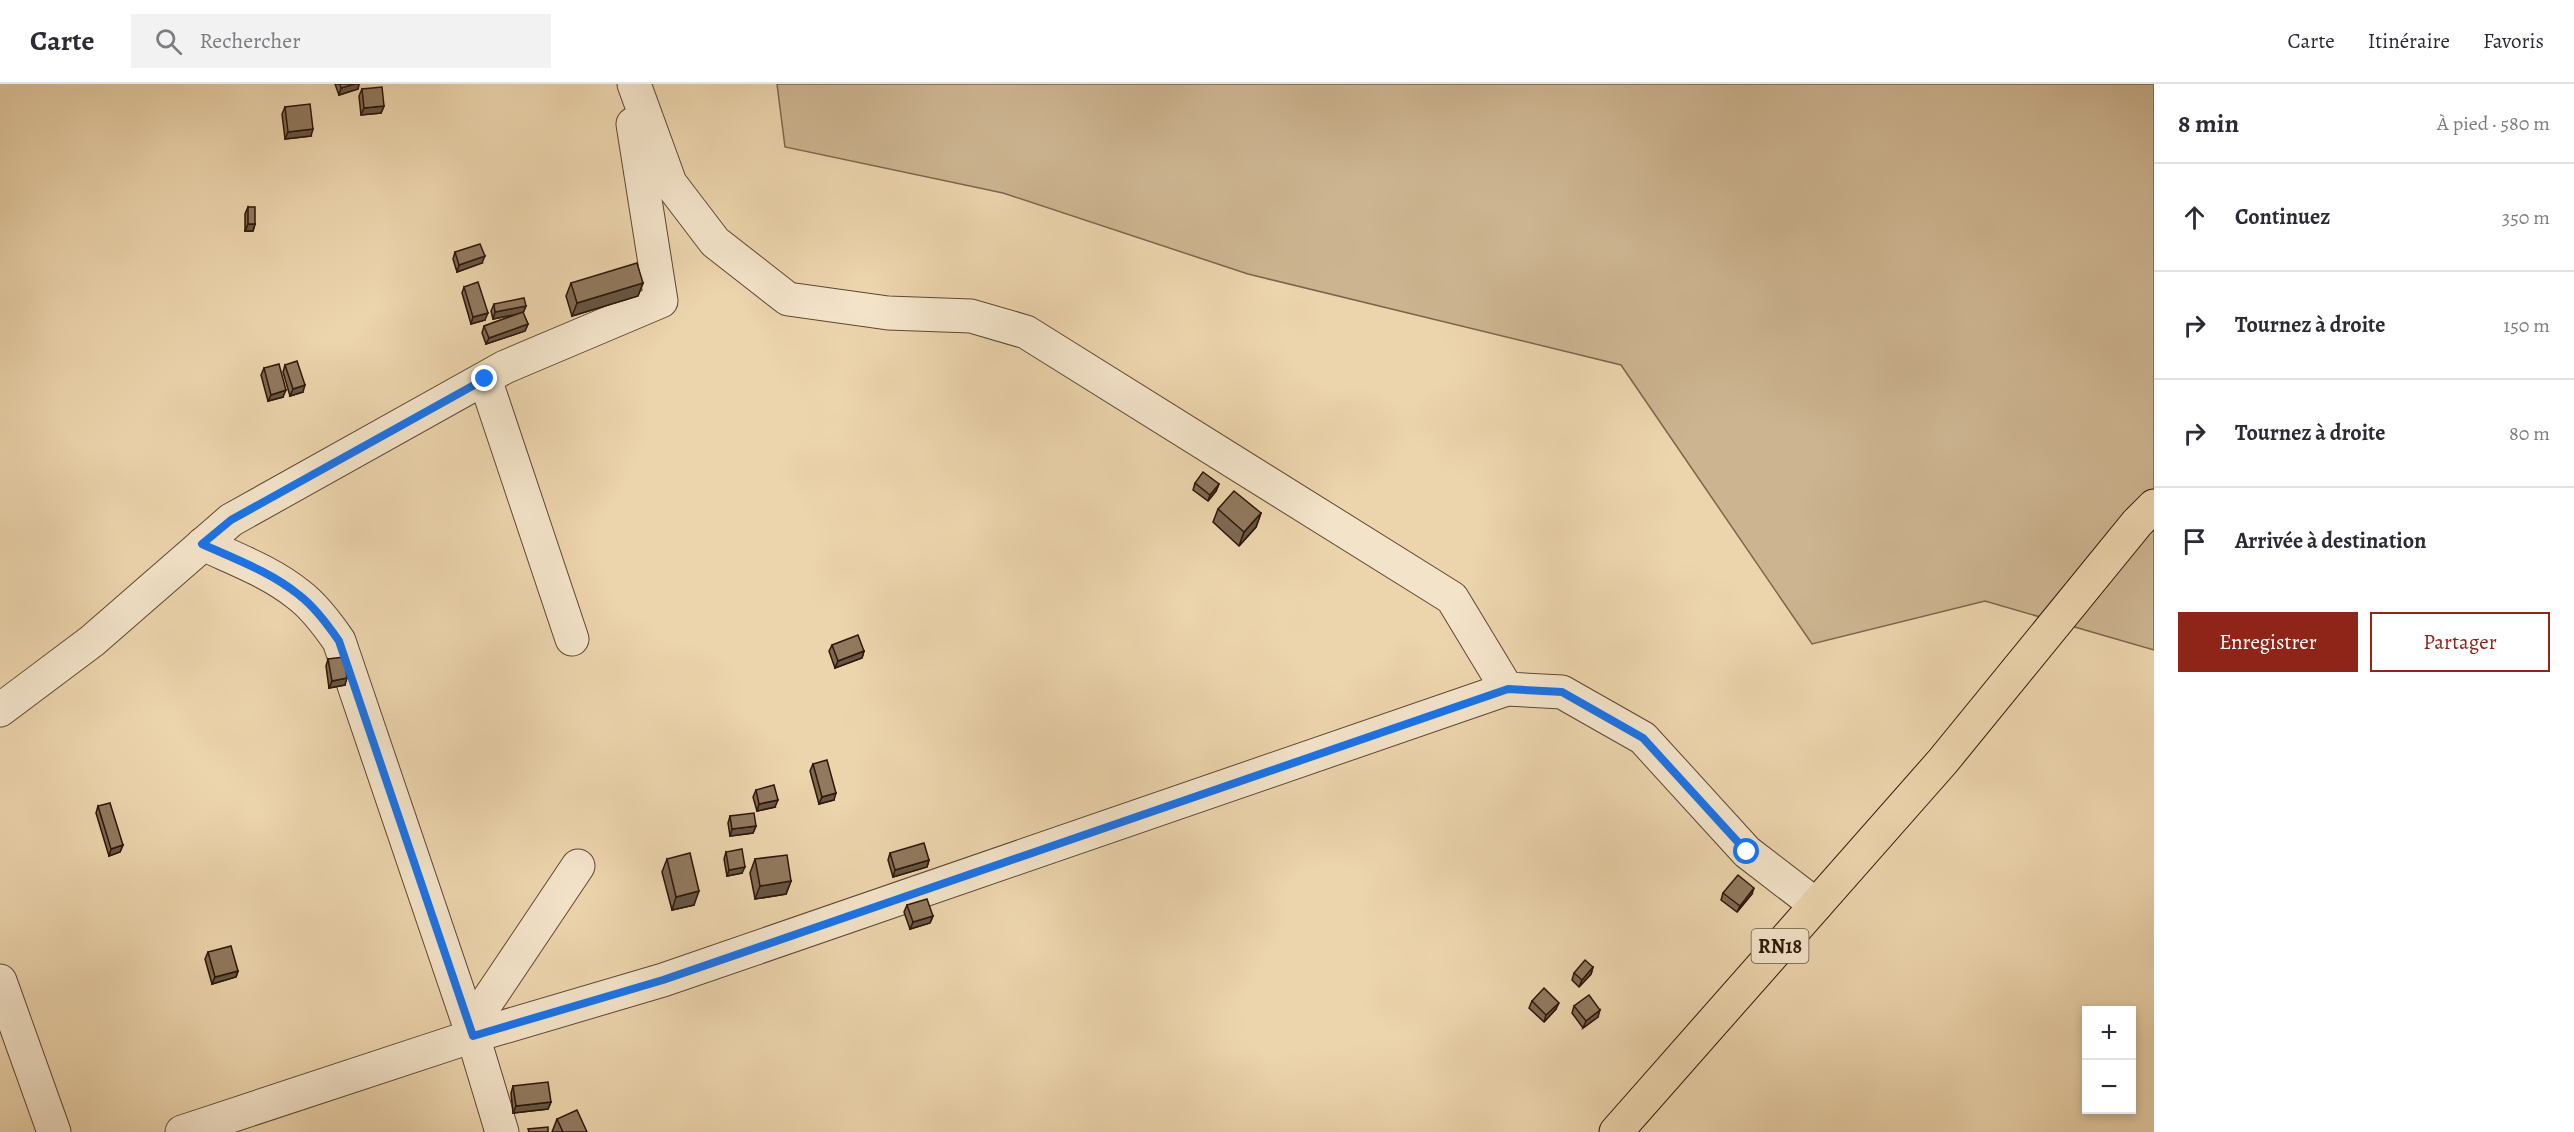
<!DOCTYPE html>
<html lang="fr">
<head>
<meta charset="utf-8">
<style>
  body { margin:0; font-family:Alegreya,serif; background:#f2f2f3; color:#2b2b33 }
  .controls { position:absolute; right:18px; bottom:18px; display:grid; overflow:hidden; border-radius:0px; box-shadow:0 3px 9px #0003 }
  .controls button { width:54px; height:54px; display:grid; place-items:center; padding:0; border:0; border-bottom:2px solid #e1e1e2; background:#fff; color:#2b2b33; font:30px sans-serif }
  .stop { position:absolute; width:18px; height:18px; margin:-14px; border:4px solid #1a73e8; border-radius:50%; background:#fff }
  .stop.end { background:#1a73e8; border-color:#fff; box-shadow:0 2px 6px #0008 }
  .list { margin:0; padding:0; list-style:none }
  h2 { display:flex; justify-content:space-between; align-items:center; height:78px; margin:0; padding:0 24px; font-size:26px }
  h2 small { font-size:20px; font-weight:400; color:#7c7c81 }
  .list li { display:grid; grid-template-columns:39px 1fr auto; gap:18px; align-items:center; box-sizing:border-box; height:108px; padding:0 24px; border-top:2px solid #e1e1e2 }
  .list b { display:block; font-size:22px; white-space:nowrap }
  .list em { font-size:20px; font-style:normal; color:#7c7c81 }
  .actions { display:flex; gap:12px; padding:18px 24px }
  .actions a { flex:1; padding:14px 0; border:2px solid #8f2418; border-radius:0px; text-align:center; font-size:21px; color:#8f2418 }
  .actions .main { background:#8f2418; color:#fff }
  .icon { flex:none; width:33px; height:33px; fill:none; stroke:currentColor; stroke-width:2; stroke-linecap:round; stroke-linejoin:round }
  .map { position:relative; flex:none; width:2154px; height:1048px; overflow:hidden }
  header { display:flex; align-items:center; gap:36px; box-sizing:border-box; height:84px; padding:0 30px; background:#fff; border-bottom:2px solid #e1e1e2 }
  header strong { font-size:28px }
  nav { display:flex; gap:33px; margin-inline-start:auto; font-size:21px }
  .search { width:420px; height:54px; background:#f2f2f3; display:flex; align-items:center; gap:15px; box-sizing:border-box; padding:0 21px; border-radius:0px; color:#7c7c81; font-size:22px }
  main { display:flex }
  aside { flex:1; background:#fff }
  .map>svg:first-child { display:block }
</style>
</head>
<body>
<header>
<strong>Carte</strong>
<div class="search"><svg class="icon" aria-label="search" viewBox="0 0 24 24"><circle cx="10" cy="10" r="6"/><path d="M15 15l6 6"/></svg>Rechercher</div>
<nav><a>Carte</a><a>Itinéraire</a><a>Favoris</a></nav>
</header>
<main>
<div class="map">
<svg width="2154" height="1048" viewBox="0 0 2154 1048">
  <rect width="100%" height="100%" fill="#ecd4ac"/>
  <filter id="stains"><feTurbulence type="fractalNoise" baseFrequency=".00333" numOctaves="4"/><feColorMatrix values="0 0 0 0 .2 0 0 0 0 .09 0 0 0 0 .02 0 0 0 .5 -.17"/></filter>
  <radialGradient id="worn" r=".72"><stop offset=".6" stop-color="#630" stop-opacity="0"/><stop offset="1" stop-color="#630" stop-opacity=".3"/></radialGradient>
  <polygon fill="#ccb490" stroke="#7d654d" stroke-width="1.5" points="777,0 2154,0 2154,566 1985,517 1812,560 1621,281 1248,190 1003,109 785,63"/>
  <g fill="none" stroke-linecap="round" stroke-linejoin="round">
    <g stroke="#5e4632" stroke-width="35">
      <g id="minor">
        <polyline points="634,0 670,99 715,158 788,215 888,229 971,232 1026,248 1452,514 1507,605 1562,608 1643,654 1747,768 1816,821"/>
        <polyline points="485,295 572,555"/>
        <path d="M 203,460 C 235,475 271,488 299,511 C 315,523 328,541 339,557 L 473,952 L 502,1048"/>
        <polyline points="0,626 92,557 231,436 505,283 661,217 633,40"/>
        <polyline points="0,897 54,1048"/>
        <polyline points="473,952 478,931 578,782"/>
        <polyline points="182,1048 473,952 663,896 1507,605"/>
      </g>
    </g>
    <g stroke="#2e160a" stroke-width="35">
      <polyline id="major" points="1616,1048 1943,677 2137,439 2154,422"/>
    </g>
    <use href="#minor" stroke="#f3e3c9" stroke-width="33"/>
    <use href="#major" stroke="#ecd4ac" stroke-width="33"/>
  </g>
  <g fill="#7d6851" stroke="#2e160a" stroke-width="1.5">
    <polygon points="335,0 359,0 358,5 339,11"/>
    <polygon points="362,5 384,22 381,29 361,31 359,12"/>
    <polygon points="285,23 311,52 285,55 282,30"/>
    <polygon points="248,123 255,140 253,147 245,147 245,130"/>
    <polygon points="455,168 482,179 457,188 453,175"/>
    <polygon points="571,199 643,199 638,212 572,232 566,212"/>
    <polygon points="464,203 485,236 471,240 462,209"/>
    <polygon points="494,220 526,222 523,229 528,240 525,247 486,260 482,249 484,242 518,230 493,235 491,227"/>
    <polygon points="285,281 303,308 290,312 283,288"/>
    <polygon points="264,284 283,313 268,317 261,291"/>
    <polygon points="1195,399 1219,400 1216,407 1208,417 1193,406"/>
    <polygon points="1218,425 1261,429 1256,443 1239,462 1213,438"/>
    <polygon points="832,561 864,567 862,574 835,584 829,567"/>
    <polygon points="328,575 345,601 329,604 326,582"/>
    <polygon points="813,680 834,716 819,720 810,687"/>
    <polygon points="756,706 775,723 757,727 753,713"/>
    <polygon points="98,722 123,761 120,768 109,772 96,729"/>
    <polygon points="730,732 756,742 753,749 730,752 728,739"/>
    <polygon points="726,768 742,789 727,792 724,775"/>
    <polygon points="890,769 929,776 927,783 893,793 888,776"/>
    <polygon points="667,775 694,821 672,826 662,788"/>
    <polygon points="755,775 791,797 786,810 755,815 750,789"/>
    <polygon points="1723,809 1752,810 1737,828 1721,816"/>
    <polygon points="907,821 933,832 930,839 910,845 904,828"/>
    <polygon points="208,868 238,887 236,893 212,900 205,875"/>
    <polygon points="1593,883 1591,890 1579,903 1572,896 1574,889"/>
    <polygon points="1532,917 1556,925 1544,938 1529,924"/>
    <polygon points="1574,922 1598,933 1583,944 1572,929"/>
    <polygon points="513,1002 551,1018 548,1025 513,1029 511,1009"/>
    <polygon points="557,1035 587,1048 552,1048"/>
  </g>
  <g fill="#665542" stroke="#2e160a" stroke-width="1.5">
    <polygon points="355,0 359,0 358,5 339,11 341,4"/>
    <polygon points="384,22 381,29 361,31 364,24"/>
    <polygon points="313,45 311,52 285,55 288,48"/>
    <polygon points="248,140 255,140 253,147 245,147"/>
    <polygon points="485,172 482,179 457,188 459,181"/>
    <polygon points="643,199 638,212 572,232 577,219"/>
    <polygon points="526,222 523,229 493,235 495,228"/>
    <polygon points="488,229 485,236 471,240 473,233"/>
    <polygon points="528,240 525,247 486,260 489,254"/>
    <polygon points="305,301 303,308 290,312 293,305"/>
    <polygon points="286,306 283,313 268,317 271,311"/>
    <polygon points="1219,400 1216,407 1208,417 1210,411"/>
    <polygon points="1261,429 1256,443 1239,462 1244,448"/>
    <polygon points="864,567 862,574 835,584 838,577"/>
    <polygon points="347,594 345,601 329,604 332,597"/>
    <polygon points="836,709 834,716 819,720 822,713"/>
    <polygon points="778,716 775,723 757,727 759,720"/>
    <polygon points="756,742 753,749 730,752 732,745"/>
    <polygon points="123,761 120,768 109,772 111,765"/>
    <polygon points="929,776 927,783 893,793 895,786"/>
    <polygon points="745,783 742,789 727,792 729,786"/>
    <polygon points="791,797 786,810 755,815 760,802"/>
    <polygon points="1754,804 1752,810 1737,828 1740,822"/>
    <polygon points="699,807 694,821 672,826 676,813"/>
    <polygon points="933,832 930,839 910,845 913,838"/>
    <polygon points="1593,883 1591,890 1579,903 1582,896"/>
    <polygon points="238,887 236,893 212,900 215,893"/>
    <polygon points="1559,919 1556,925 1544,938 1546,931"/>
    <polygon points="1600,926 1598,933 1583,944 1586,937"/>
    <polygon points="551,1018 548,1025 513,1029 516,1022"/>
  </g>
  <g fill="#91795e" stroke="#2e160a" stroke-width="1.5">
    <polygon points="340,0 355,0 341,4"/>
    <polygon points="382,3 384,22 364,24 362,5"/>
    <polygon points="310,20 313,45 288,48 285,23"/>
    <rect x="248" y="123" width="7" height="17"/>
    <polygon points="480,160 485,172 459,181 455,168"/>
    <polygon points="637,179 643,199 577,219 571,199"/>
    <polygon points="478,198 488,229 473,233 464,203"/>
    <polygon points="524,214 526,222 495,228 494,220"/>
    <polygon points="523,228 528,240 489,254 484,242"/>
    <polygon points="297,277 305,301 293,305 285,281"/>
    <polygon points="279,280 286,306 271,311 264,284"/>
    <polygon points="1203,388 1219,400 1210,411 1195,399"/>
    <polygon points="1234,407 1261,429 1244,448 1218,425"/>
    <polygon points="858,551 864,567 838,577 832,561"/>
    <polygon points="344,573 347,594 332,597 328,575"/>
    <polygon points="827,676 836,709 822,713 813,680"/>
    <polygon points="774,701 778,716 759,720 756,706"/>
    <polygon points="110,719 123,761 111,765 98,722"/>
    <polygon points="754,729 756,742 732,745 730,732"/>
    <polygon points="924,759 929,776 895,786 890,769"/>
    <polygon points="742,765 745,783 729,786 726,768"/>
    <polygon points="690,769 699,807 676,813 667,775"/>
    <polygon points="787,771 791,797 760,802 755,775"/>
    <polygon points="1738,791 1754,804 1740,822 1723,809"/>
    <polygon points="927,815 933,832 913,838 907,821"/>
    <polygon points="231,862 238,887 215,893 208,868"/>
    <polygon points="1585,876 1593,883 1582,896 1574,889"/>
    <polygon points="1544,904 1559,919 1546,931 1532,917"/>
    <polygon points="1589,911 1600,926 1586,937 1574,922"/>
    <polygon points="548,998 551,1018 516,1022 513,1002"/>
    <polygon points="577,1026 587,1048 563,1048 557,1035"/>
    <polygon points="548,1043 548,1048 529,1048 528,1045"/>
  </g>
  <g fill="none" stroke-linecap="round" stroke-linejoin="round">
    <path stroke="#1a73e8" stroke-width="8" d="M 485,295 L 231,436 L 202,460 C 235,475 271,488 299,511 C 315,523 328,541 339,557 L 473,952 L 663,896 L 1508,605 L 1562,608 L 1643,654 L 1747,768"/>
  </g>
  <g text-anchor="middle" stroke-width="5" stroke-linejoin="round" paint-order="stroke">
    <rect fill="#f3e3c9" stroke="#695443" stroke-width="1.5" x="1751.5" y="845" width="57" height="34" rx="4.5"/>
    <g font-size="20" font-weight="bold" fill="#2e160a">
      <text x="1780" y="869">RN18</text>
    </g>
  </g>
  <rect width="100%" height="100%" filter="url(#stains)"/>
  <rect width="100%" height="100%" fill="url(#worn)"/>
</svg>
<div class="controls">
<button>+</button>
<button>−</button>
</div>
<div class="stop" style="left:1747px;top:768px"></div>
<div class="stop end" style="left:485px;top:295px"></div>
</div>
<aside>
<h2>8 min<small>À pied · 580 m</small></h2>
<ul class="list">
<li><svg class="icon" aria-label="ahead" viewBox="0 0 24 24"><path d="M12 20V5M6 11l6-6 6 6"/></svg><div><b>Continuez</b></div><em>350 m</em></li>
<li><svg class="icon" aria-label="right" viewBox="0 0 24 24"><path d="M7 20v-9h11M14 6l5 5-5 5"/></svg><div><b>Tournez à droite</b></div><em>150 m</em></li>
<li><svg class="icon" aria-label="right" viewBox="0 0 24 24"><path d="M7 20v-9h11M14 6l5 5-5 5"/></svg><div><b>Tournez à droite</b></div><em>80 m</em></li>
<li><svg class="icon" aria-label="arrive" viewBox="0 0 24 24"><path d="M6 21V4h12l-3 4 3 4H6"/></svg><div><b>Arrivée à destination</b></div></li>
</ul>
<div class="actions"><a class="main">Enregistrer</a><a>Partager</a></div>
</aside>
</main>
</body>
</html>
